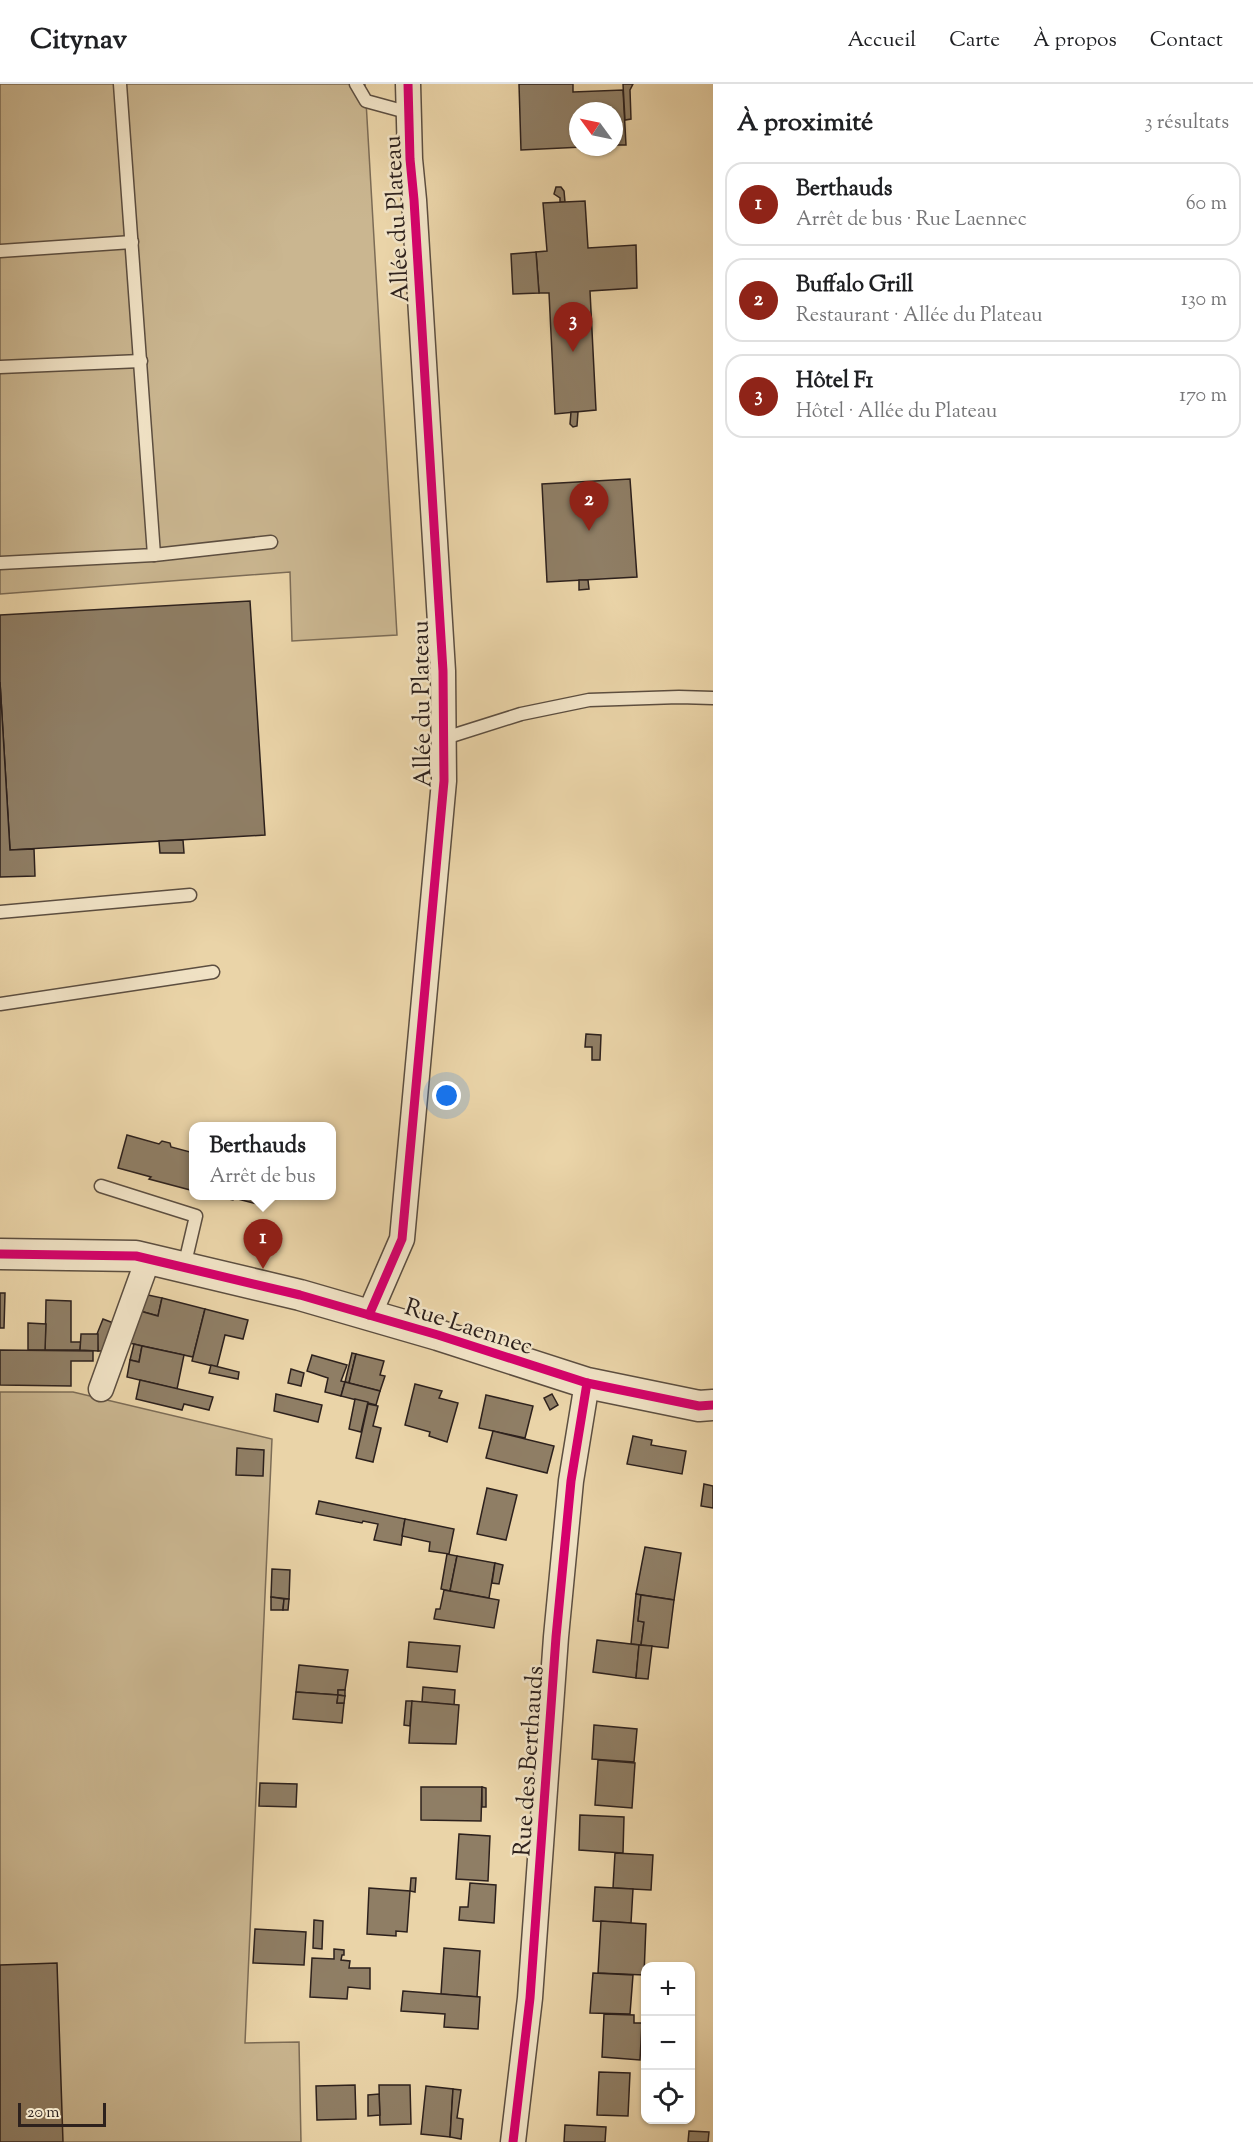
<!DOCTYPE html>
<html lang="fr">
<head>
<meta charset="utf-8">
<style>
  body { margin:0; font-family:"Sorts Mill Goudy",serif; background:#f2f2f2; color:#202124 }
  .controls { position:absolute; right:18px; bottom:18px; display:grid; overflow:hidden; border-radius:12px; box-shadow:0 2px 4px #0004 }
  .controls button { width:54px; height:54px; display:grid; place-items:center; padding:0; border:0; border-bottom:2px solid #e0e0e0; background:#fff; color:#202124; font:30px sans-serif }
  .compass { position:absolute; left:569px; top:18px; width:54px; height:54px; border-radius:50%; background:#fff; box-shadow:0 2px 4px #0004; rotate:303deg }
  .scale { position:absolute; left:18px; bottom:15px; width:88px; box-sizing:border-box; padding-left:6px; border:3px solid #2d211d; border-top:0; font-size:16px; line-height:21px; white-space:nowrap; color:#2d211d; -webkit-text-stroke:4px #f1e3c6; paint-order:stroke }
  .you { position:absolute; left:447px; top:1012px; width:21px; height:21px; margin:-15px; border:4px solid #fff; border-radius:50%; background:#1a73e8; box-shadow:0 0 0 9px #1a73e833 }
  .badge { display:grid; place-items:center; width:39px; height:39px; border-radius:50%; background:#8f2418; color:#fff; font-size:20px; font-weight:700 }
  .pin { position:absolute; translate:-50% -50px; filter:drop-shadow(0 2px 3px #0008) }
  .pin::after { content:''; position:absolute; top:32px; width:21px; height:18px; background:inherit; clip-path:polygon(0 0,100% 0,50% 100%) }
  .popup { position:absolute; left:189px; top:1038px; width:147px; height:78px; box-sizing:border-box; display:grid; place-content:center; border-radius:12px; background:#fff; filter:drop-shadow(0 2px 4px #0005); font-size:20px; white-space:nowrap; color:#757577 }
  .popup b { font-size:22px; color:#202124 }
  .popup::after { content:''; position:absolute; left:50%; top:100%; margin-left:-12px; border:12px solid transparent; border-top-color:#fff }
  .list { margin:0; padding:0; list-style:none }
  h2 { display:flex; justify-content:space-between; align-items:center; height:78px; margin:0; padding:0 24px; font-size:26px }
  h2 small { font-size:20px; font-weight:400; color:#757577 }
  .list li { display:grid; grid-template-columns:39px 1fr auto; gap:18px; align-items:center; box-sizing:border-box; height:84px; margin:0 12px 12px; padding:0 12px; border:2px solid #e0e0e0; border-radius:18px }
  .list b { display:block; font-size:22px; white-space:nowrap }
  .list p { margin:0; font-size:20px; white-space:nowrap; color:#757577 }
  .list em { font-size:20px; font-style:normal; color:#757577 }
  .icon { flex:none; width:33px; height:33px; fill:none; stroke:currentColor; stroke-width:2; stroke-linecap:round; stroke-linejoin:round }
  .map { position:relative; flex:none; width:713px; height:2058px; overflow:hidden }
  header { display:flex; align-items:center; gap:36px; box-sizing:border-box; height:84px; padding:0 30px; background:#fff; border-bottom:2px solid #e0e0e0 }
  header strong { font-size:28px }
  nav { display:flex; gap:33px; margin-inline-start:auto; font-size:21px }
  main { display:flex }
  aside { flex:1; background:#fff }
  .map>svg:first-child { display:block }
</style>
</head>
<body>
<header>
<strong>Citynav</strong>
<nav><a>Accueil</a><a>Carte</a><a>À propos</a><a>Contact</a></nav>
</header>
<main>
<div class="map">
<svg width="713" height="2058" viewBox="0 0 713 2058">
  <rect width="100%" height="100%" fill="#ead4a8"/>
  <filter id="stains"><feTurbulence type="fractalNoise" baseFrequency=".00333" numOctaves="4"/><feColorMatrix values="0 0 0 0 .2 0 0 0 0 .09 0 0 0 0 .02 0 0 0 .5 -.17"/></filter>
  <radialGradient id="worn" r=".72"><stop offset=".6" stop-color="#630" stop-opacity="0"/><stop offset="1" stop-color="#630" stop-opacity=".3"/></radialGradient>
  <g fill="#cab690" stroke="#7c6c56" stroke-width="1.5">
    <polygon points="0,0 365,0 397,551 292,557 290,488 0,510"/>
    <polygon points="0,1308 73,1308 272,1355 245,1959 299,1958 301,2058 0,2058"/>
  </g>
  <g fill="#8f7e65" stroke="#2d211d" stroke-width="1.5">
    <polygon points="519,0 573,0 573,8 623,6 626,61 614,61 614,27 578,27 578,63 583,63 521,66"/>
    <polygon points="623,0 633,0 630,6 631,35 625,36"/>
    <polygon points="556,103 561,103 564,107 565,118 560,118 560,114 554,110"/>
    <polygon points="585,117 588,164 636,161 637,204 590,207 596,326 555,330 549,209 539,209 536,168 547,167 543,119"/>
    <polygon points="536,168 539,209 513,210 511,170"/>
    <polygon points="571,328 578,328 577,342 573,343 570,340"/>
    <polygon points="630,395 637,493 547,498 542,400"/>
    <polygon points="579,496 588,496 589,505 579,506"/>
    <polygon points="250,517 265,751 10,766 0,598 0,531"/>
    <polygon points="0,598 10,766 34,765 35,792 0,793"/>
    <polygon points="183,756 184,769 160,769 159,757"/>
    <polygon points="586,950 601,951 600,976 592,976 592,963 585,963"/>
    <polygon points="127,1051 159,1060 162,1057 170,1059 171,1063 194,1069 194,1107 149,1095 151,1093 118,1084"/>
    <polygon points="214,1112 268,1112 265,1122 234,1114 233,1116"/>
    <polygon points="0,1209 5,1209 4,1244 0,1244"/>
    <polygon points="148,1211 162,1214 158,1232 140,1227"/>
    <polygon points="162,1214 205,1225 193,1273 129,1259 140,1227 158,1232"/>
    <polygon points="46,1216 71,1217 71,1258 81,1258 80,1266 45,1266"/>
    <polygon points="205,1225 248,1236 243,1255 225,1251 217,1283 192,1277"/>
    <polygon points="103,1235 116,1240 107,1267 98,1267 97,1250"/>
    <polygon points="28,1239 46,1240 45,1266 28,1266"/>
    <polygon points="81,1250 98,1250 98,1267 80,1266"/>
    <polygon points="134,1260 142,1262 139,1278 130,1276"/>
    <polygon points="142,1262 184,1271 177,1305 127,1293 130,1276 139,1278"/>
    <polygon points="0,1266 93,1267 93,1277 71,1277 71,1302 0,1301"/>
    <polygon points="352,1269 356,1270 349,1299 345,1298"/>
    <polygon points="356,1270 384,1277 380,1291 385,1292 380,1307 349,1299"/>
    <polygon points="312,1271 347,1281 341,1297 345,1298 341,1312 325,1308 328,1294 307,1287"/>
    <polygon points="211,1281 239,1288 238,1295 209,1289"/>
    <polygon points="291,1285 304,1289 301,1302 288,1299"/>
    <polygon points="140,1296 213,1313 209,1326 184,1320 182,1326 136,1315"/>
    <polygon points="345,1298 380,1307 376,1321 341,1312"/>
    <polygon points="415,1300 442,1307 439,1314 458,1319 447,1358 429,1352 430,1348 405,1341"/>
    <polygon points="276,1310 322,1321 318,1338 274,1327"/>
    <polygon points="552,1310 558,1321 550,1326 544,1314"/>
    <polygon points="486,1311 533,1322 525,1354 479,1344"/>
    <polygon points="355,1315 368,1318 361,1348 349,1345"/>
    <polygon points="368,1320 378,1322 373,1342 381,1344 373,1378 356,1374"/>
    <polygon points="493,1347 554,1362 547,1389 486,1374"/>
    <polygon points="633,1352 652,1356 651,1361 686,1367 682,1390 627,1380"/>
    <polygon points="237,1364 264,1366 263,1392 236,1391"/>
    <polygon points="704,1400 713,1402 713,1424 701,1422"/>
    <polygon points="487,1404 517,1411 506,1456 477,1450"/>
    <polygon points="319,1417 405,1435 401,1461 374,1456 378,1440 363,1437 362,1439 316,1430"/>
    <polygon points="405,1435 454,1445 449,1470 429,1467 430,1458 402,1452"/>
    <polygon points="645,1463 681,1469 674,1516 636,1510"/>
    <polygon points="447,1470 457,1472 450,1507 441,1505"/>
    <polygon points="457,1472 495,1479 489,1514 450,1507"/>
    <polygon points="495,1479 503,1481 499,1500 492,1499"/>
    <polygon points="272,1485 290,1486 289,1515 271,1513"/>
    <polygon points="444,1506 499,1516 494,1544 434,1535 436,1525 440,1525"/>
    <polygon points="636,1510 641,1511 638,1537 644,1538 641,1561 631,1560"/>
    <polygon points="641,1511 674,1516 668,1564 641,1561 644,1538 638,1537"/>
    <polygon points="271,1513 284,1515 283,1526 271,1526"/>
    <polygon points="284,1515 289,1515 288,1526 283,1526"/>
    <polygon points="597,1556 639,1561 636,1594 593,1588"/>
    <polygon points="409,1558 460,1562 457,1588 407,1583"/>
    <polygon points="639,1561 652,1562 648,1595 636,1594"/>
    <polygon points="299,1581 348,1586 345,1606 338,1606 338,1611 296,1608"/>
    <polygon points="423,1603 455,1606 454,1621 422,1618"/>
    <polygon points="338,1606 345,1606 345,1612 338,1611"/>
    <polygon points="296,1608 338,1611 337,1619 344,1619 342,1639 293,1635"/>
    <polygon points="338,1611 345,1612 344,1619 337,1619"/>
    <polygon points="406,1617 412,1617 410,1642 404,1641"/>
    <polygon points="412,1617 459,1621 456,1660 409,1659"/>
    <polygon points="594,1641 637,1645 634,1678 592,1675"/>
    <polygon points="598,1676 635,1679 632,1724 595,1721"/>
    <polygon points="260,1699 297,1700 296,1723 259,1722"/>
    <polygon points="421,1703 482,1703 481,1737 421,1736"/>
    <polygon points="482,1703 486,1704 486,1723 482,1723"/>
    <polygon points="580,1731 624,1733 623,1769 579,1766"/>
    <polygon points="459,1750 490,1752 488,1797 456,1795"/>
    <polygon points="615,1769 653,1771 651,1806 613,1804"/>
    <polygon points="411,1794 416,1794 415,1808 410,1807"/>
    <polygon points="470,1799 496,1801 494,1839 459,1836 460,1823 468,1823"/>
    <polygon points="595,1803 633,1805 631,1839 593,1837"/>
    <polygon points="369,1804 410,1807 407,1848 396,1847 396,1852 367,1850"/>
    <polygon points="314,1836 323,1837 322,1865 313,1864"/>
    <polygon points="601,1837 646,1840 644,1891 598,1889"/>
    <polygon points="255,1845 306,1848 304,1881 253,1879"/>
    <polygon points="444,1864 480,1867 477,1913 441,1910"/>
    <polygon points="334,1865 344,1866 344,1871 342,1871 341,1876 350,1877 349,1884 370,1884 370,1905 348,1903 347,1915 310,1913 312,1874 334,1875"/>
    <polygon points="57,1879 63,2058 0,2058 0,1881"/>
    <polygon points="593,1889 633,1891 630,1930 590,1929"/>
    <polygon points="403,1907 480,1913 478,1945 444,1943 445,1930 401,1927"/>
    <polygon points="604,1930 634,1931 634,1939 642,1939 640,1976 602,1973"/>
    <polygon points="599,1988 630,1989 628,2032 597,2031"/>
    <polygon points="355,2001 356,2035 317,2036 316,2002"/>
    <polygon points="379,2001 410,2001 411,2040 380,2041"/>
    <polygon points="426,2002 453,2005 450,2053 421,2050"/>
    <polygon points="453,2005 461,2006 457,2034 463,2035 461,2055 450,2053"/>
    <polygon points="379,2010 380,2031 368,2032 368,2011"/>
    <polygon points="565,2041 606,2043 605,2058 564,2058"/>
    <polygon points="689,2047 709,2048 708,2058 688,2058"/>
  </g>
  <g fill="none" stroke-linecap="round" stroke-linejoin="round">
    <g stroke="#5c4e40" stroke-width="15">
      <g id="service">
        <polyline points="356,0 366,17 410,29"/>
        <polyline points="0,167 132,158"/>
        <polyline points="0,283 141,277"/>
        <polyline points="154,471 271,458"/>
        <polyline points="0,479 154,471 120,0"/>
        <polyline points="445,654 521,630 589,616 679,613 713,614"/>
        <polyline points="0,828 190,811"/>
        <polyline points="0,920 213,888"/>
        <polyline points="101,1102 196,1132 184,1183"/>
      </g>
    </g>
    <g stroke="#5c4e40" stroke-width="27">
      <g id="minor">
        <polyline points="369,1231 402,1155 444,697 443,587 414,116 410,75 408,0"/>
        <polyline points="101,1305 148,1175"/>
        <polyline points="513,2058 530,1914 556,1553 571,1397 587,1299"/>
      </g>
    </g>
    <g stroke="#5c4e40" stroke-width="33">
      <polyline id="tertiary" points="0,1170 136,1172 300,1211 438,1251 587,1299 699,1322 713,1321"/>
    </g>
    <use href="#service" stroke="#f1e3c6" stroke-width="12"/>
    <use href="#minor" stroke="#f1e3c6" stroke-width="24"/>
    <use href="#tertiary" stroke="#f1e3c6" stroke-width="30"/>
    <g stroke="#f1e3c6" stroke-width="13">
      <g id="cycleway">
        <polyline points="0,1170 136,1172 300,1211 438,1251 587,1299 699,1322 713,1321"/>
        <polyline points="369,1231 402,1155 444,697 443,587 414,116 410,75 408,0"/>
        <polyline points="513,2058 530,1914 556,1553 571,1397 587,1299"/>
      </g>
    </g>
    <use href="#cycleway" stroke="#d6006c" stroke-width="9"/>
  </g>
  <g text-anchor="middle" stroke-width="5" stroke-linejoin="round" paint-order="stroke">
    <g font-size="24" fill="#2d211d" stroke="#f1e3c6">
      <text transform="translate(396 135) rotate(-93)" y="8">Allée du Plateau</text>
      <text transform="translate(421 620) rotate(-91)" y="8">Allée du Plateau</text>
      <text transform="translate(469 1242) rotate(18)" y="8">Rue Laennec</text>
      <text transform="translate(528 1677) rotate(-86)" y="8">Rue des Berthauds</text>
    </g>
  </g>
  <rect width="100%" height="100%" filter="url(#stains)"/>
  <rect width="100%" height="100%" fill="url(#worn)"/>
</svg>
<div class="controls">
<button>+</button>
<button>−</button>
<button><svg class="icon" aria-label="locate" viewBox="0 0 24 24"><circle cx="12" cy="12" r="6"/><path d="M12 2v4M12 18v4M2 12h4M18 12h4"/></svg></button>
</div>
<svg class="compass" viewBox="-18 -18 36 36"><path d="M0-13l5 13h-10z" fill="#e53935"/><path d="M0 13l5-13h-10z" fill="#757577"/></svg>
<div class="scale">20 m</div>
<div class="you"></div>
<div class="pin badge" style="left:263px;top:1185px">1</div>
<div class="popup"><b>Berthauds</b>Arrêt de bus</div>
<div class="pin badge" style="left:589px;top:447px">2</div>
<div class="pin badge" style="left:573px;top:268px">3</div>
</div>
<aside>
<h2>À proximité<small>3 résultats</small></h2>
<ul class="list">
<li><span class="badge">1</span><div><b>Berthauds</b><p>Arrêt de bus · Rue Laennec</p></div><em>60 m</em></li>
<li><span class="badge">2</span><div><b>Buffalo Grill</b><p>Restaurant · Allée du Plateau</p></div><em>130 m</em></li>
<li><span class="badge">3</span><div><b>Hôtel F1</b><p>Hôtel · Allée du Plateau</p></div><em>170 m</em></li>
</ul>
</aside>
</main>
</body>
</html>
